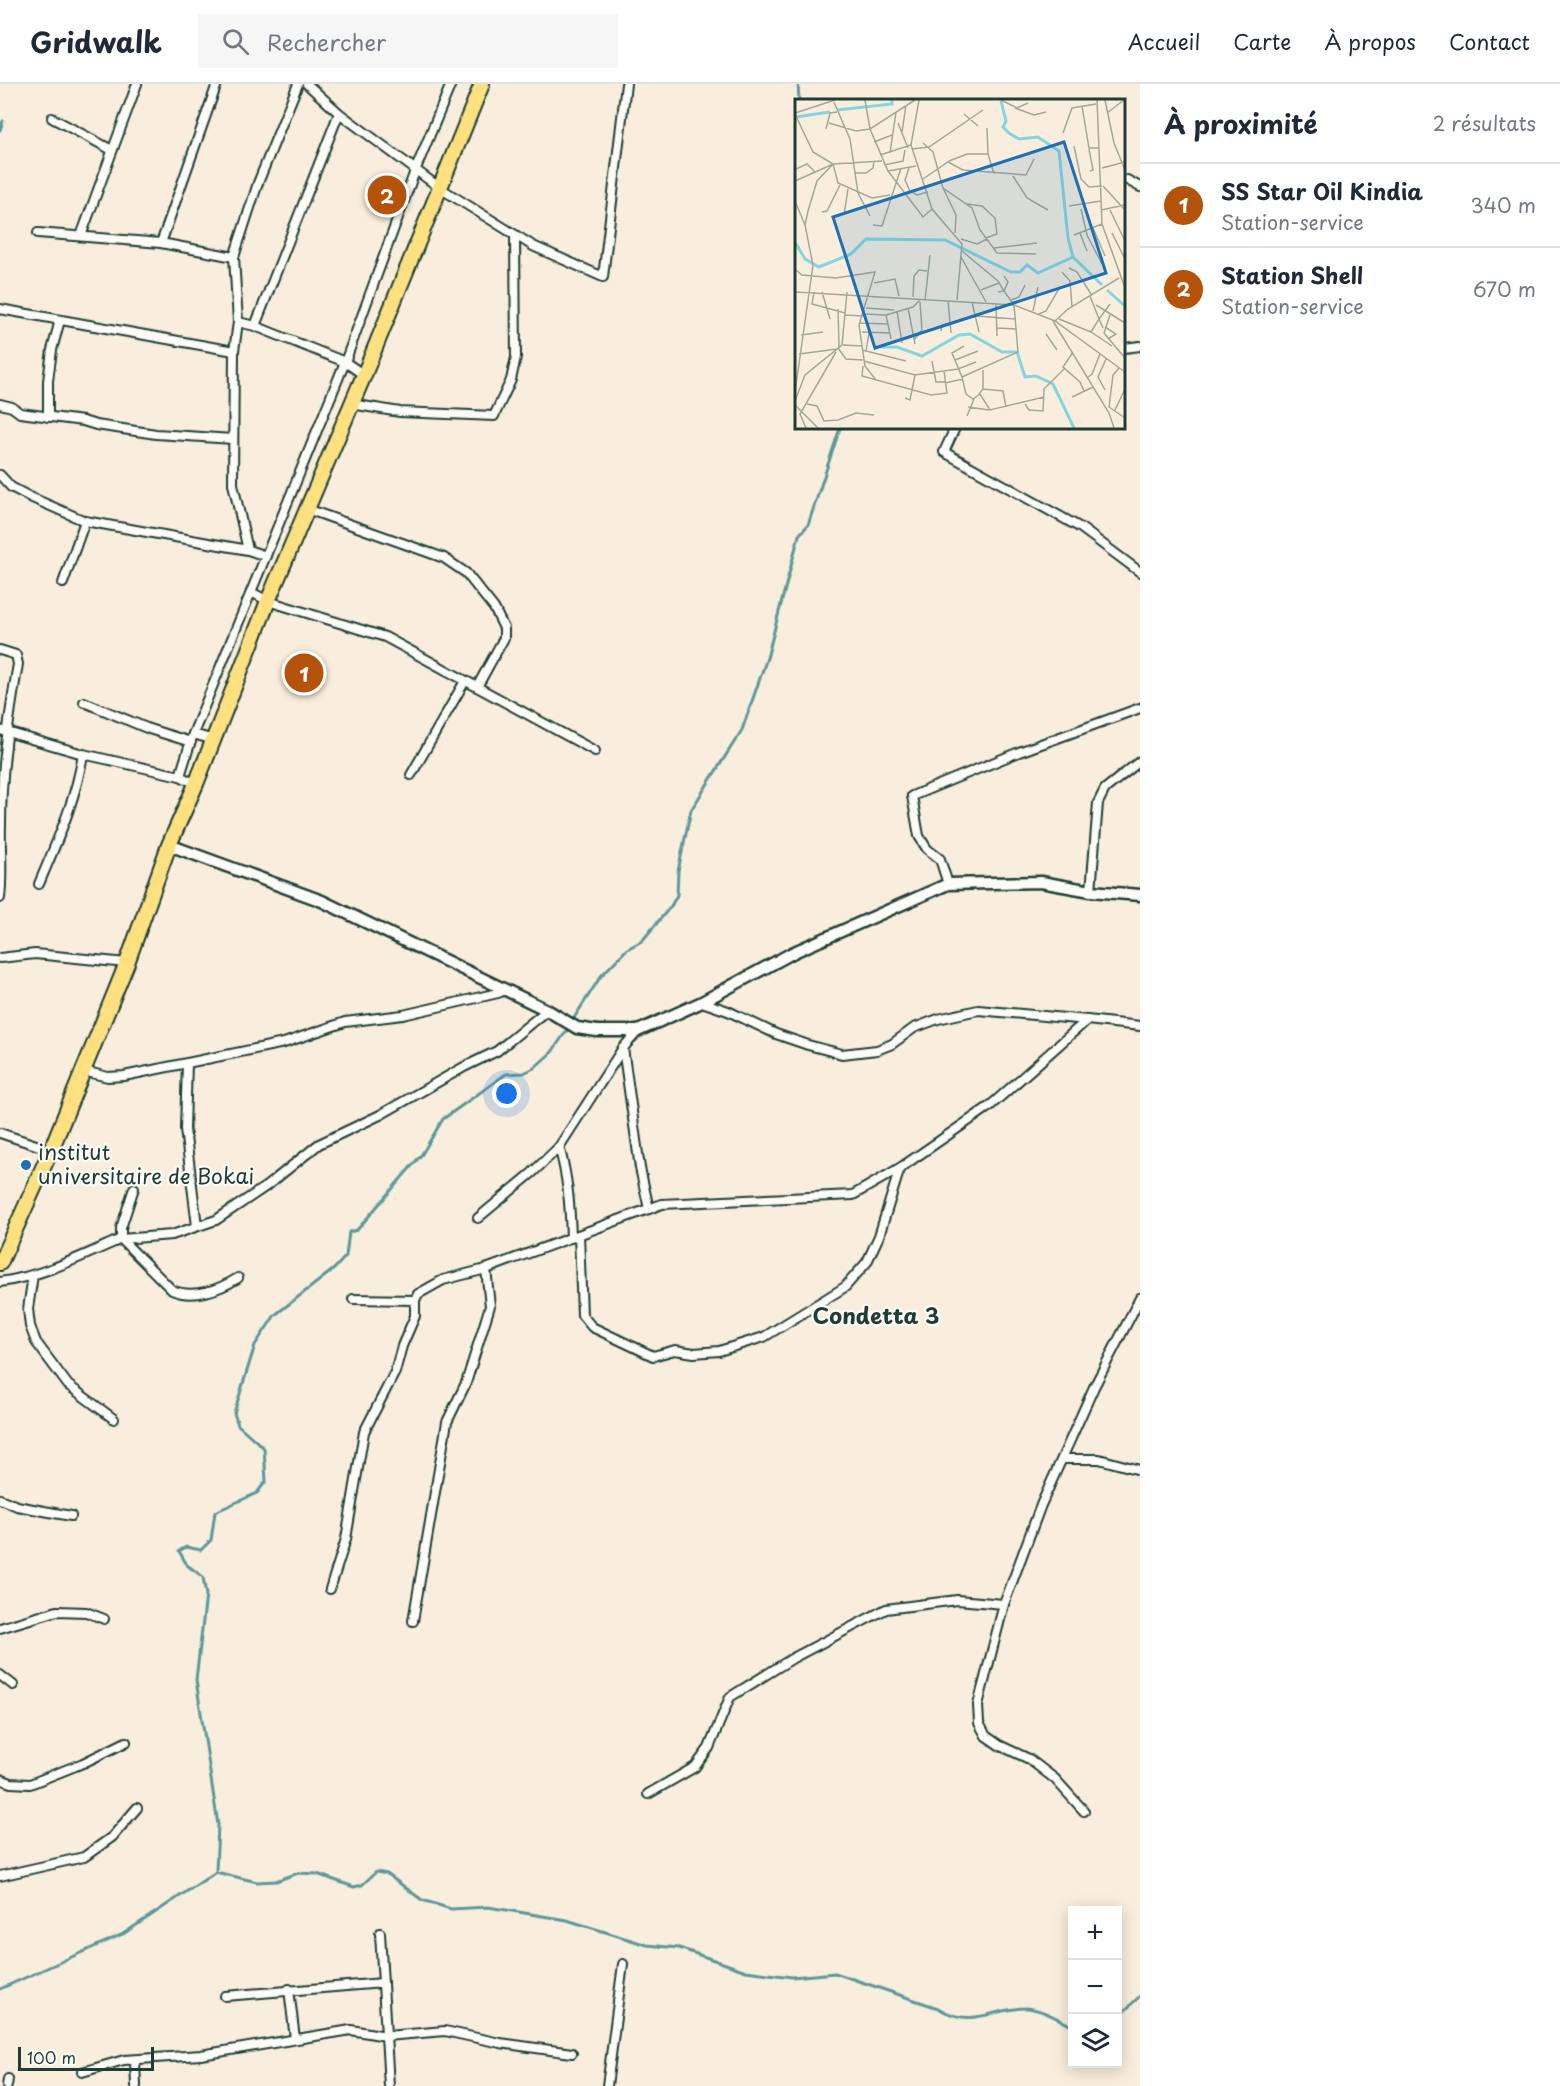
<!DOCTYPE html>
<html lang="fr">
<head>
<meta charset="utf-8">
<style>
  body { margin:0; font-family:"Playpen Sans",sans-serif; background:#f6f6f7; color:#1f2937 }
  .controls { position:absolute; right:18px; bottom:18px; display:grid; overflow:hidden; border-radius:0px; box-shadow:0 3px 15px #0003 }
  .controls button { width:54px; height:54px; display:grid; place-items:center; padding:0; border:0; border-bottom:2px solid #e0e1e3; background:#fff; color:#1f2937; font:30px sans-serif }
  .scale { position:absolute; left:18px; bottom:15px; width:136px; box-sizing:border-box; padding-left:6px; border:3px solid #1f3d34; border-top:0; font-size:16px; line-height:21px; white-space:nowrap; color:#1f3d34; -webkit-text-stroke:4px #fdfcf7; paint-order:stroke }
  .you { position:absolute; left:507px; top:1010px; width:21px; height:21px; margin:-15px; border:4px solid #fff; border-radius:50%; background:#1a73e8; box-shadow:0 0 0 9px #1a73e833 }
  .badge { display:grid; place-items:center; width:39px; height:39px; border-radius:50%; background:#b45309; color:#fff; font-size:20px; font-weight:700 }
  .pin { position:absolute; translate:-50% -50%; border:3px solid #fff; box-shadow:0 2px 6px #0006 }
  .list { margin:0; padding:0; list-style:none }
  h2 { display:flex; justify-content:space-between; align-items:center; height:78px; margin:0; padding:0 24px; font-size:26px }
  h2 small { font-size:20px; font-weight:400; color:#747a83 }
  .list li { display:grid; grid-template-columns:39px 1fr auto; gap:18px; align-items:center; box-sizing:border-box; height:84px; padding:0 24px; border-top:2px solid #e0e1e3 }
  .list b { display:block; font-size:22px; white-space:nowrap }
  .list p { margin:0; font-size:20px; white-space:nowrap; color:#747a83 }
  .list em { font-size:20px; font-style:normal; color:#747a83 }
  .icon { flex:none; width:33px; height:33px; fill:none; stroke:currentColor; stroke-width:2; stroke-linecap:round; stroke-linejoin:round }
  .map { position:relative; flex:none; width:1140px; height:2002px; overflow:hidden }
  header { display:flex; align-items:center; gap:36px; box-sizing:border-box; height:84px; padding:0 30px; background:#fff; border-bottom:2px solid #e0e1e3 }
  header strong { font-size:28px }
  nav { display:flex; gap:33px; margin-inline-start:auto; font-size:21px }
  .search { width:420px; height:54px; background:#f6f6f7; display:flex; align-items:center; gap:15px; box-sizing:border-box; padding:0 21px; border-radius:0px; color:#747a83; font-size:22px }
  main { display:flex }
  aside { flex:1; background:#fff }
  .map>svg:first-child { display:block }
</style>
</head>
<body>
<header>
<strong>Gridwalk</strong>
<div class="search"><svg class="icon" aria-label="search" viewBox="0 0 24 24"><circle cx="10" cy="10" r="6"/><path d="M15 15l6 6"/></svg>Rechercher</div>
<nav><a>Accueil</a><a>Carte</a><a>À propos</a><a>Contact</a></nav>
</header>
<main>
<div class="map">
<svg width="1140" height="2002" viewBox="0 0 1140 2002">
  <rect width="100%" height="100%" fill="#f9eedd"/>
  <filter id="ink" filterUnits="userSpaceOnUse"><feTurbulence type="fractalNoise" baseFrequency=".0167" numOctaves="2"/><feDisplacementMap in="SourceGraphic" scale="12" xChannelSelector="R" yChannelSelector="G"/><feConvolveMatrix kernelMatrix="1 2 1 2 8 2 1 2 1" color-interpolation-filters="sRGB"/></filter>
  <g filter="url(#ink)">
    <g fill="none" stroke-linecap="round" stroke-linejoin="round">
      <g stroke="#5c989a" stroke-width="3">
        <polyline points="798,0 799,16"/>
        <polyline points="0,46 3,37"/>
        <polyline points="572,937 601,892 627,865 642,857 671,822 677,811 678,787 691,726 742,646 767,574 799,451 808,441 840,344"/>
        <polyline points="216,1788 218,1741 196,1596 206,1511 203,1493 187,1481 179,1467 186,1463 201,1466 211,1456 215,1428 257,1409 266,1397 264,1364 238,1341 234,1329 255,1261 275,1231 334,1185 346,1172 349,1148 357,1146 422,1070 443,1035 506,990 524,989 534,984 552,968 569,943"/>
        <path d="M 0,1905 L 123,1850 L 216,1788 L 257,1798 L 276,1797 L 298,1789 L 317,1790 L 354,1803 L 362,1801 L 376,1788 L 387,1790 L 422,1816 L 451,1825 L 488,1823 L 567,1836 L 647,1861 L 679,1864 L 746,1887 L 792,1893 L 835,1889 L 938,1924 C 972,1945 991,1925 1024,1924 C 1038,1923 1060,1936 1072,1942"/>
        <polyline points="1118,1933 1140,1912"/>
      </g>
      <g stroke="#1f3d34" stroke-width="12">
        <g id="street">
          <polyline points="307,0 339,29 440,104 533,162 603,193 626,0"/>
          <polyline points="52,34 112,66"/>
          <polyline points="1127,96 1140,103"/>
          <polyline points="38,149 161,159 234,173"/>
          <polyline points="81,152 137,0"/>
          <polyline points="161,159 217,0"/>
          <polyline points="0,225 234,267"/>
          <polyline points="238,238 255,242 345,278 364,291"/>
          <polyline points="255,242 339,29"/>
          <polyline points="1124,264 1140,262"/>
          <polyline points="0,320 12,323 20,329 83,337 96,341 156,350 233,355"/>
          <polyline points="351,320 400,328 494,332 511,296 516,273 515,151"/>
          <polyline points="48,333 48,297 52,266 60,236"/>
          <polyline points="955,344 944,368 1081,444 1140,488"/>
          <polyline points="0,391 11,403 30,413 85,437 248,466"/>
          <polyline points="307,425 444,474 466,489 494,524 504,544 504,554 477,603"/>
          <polyline points="266,472 248,466 233,400 234,267 238,238 234,173 258,99 298,0"/>
          <polyline points="63,499 85,437"/>
          <polyline points="251,508 268,517 385,553 595,667"/>
          <path d="M 0,566 L 16,571 L 18,580 C 9,633 1,686 1,740 C 0,765 3,789 0,814"/>
          <polyline points="84,618 149,645 191,658"/>
          <polyline points="0,646 83,670 180,692 196,700"/>
          <polyline points="193,650 214,656"/>
          <polyline points="411,691 465,597"/>
          <polyline points="180,692 193,650 345,278 415,87 451,0"/>
          <path d="M 39,800 C 57,757 76,716 83,670"/>
          <polyline points="948,800 940,775 927,765 919,752 912,712 1019,668 1140,624"/>
          <polyline points="1091,807 1098,719 1105,705 1140,677"/>
          <polyline points="0,874 35,870 127,879"/>
          <polyline points="702,918 728,927 776,950 808,961 842,970 877,966 892,960 914,944 938,935 978,926 1087,936"/>
          <polyline points="623,964 640,1084 649,1125"/>
          <polyline points="187,979 185,1045 197,1142"/>
          <polyline points="83,987 108,993 124,992 284,959 345,938 403,931 498,909 505,906"/>
          <polyline points="0,1049 51,1066"/>
          <polyline points="134,1104 121,1144 121,1155 172,1151 216,1136 268,1101 319,1060 380,1031 464,983 497,967 547,926"/>
          <polyline points="478,1134 532,1089 559,1063"/>
          <polyline points="579,1151 582,1231 592,1243 653,1272 675,1266 694,1269 719,1267 764,1253 845,1203 867,1178 879,1152 900,1084"/>
          <path d="M 571,1154 C 570,1123 568,1093 559,1063 L 623,964 L 638,947"/>
          <polyline points="33,1191 28,1225 30,1242 36,1258 68,1301 114,1335"/>
          <path d="M 0,1198 C 43,1192 82,1172 121,1155 L 172,1206 C 193,1215 219,1206 238,1194"/>
          <polyline points="353,1215 415,1216"/>
          <polyline points="1062,1375 1099,1375 1140,1386"/>
          <polyline points="0,1415 17,1422 71,1432"/>
          <polyline points="330,1505 346,1455 364,1348 395,1288 402,1262 415,1232 415,1216 418,1210 443,1196 486,1185 662,1120 853,1111 900,1084 990,1022 1087,936 1140,942"/>
          <polyline points="413,1537 447,1338 466,1299 490,1222 486,1185"/>
          <polyline points="0,1544 57,1527 86,1528 104,1535"/>
          <polyline points="0,1591 13,1601"/>
          <polyline points="0,1695 11,1699 30,1700 83,1679 126,1658"/>
          <polyline points="648,1710 695,1683 709,1664 730,1613 793,1574 886,1525 957,1516 1004,1520"/>
          <polyline points="1084,1727 1055,1695 1029,1675 999,1661 986,1652 979,1639 978,1621 1004,1520 1041,1421 1094,1303 1140,1214"/>
          <polyline points="0,1792 84,1773 112,1753 137,1724"/>
          <polyline points="380,1849 389,2002"/>
          <polyline points="289,1905 295,1955"/>
          <polyline points="225,1912 383,1899"/>
          <polyline points="135,1976 136,2002"/>
          <polyline points="82,1988 124,1976 201,1971 351,1946 386,1952 445,1947 500,1959 572,1969"/>
          <polyline points="7,2002 8,1995"/>
          <polyline points="607,2002 623,1880"/>
        </g>
      </g>
      <g stroke="#1f3d34" stroke-width="15">
        <polyline id="secondary" points="169,761 322,817 547,926 577,944 597,947 638,947 702,918 794,868 948,800 1041,798 1091,807 1140,811"/>
      </g>
      <g stroke="#1f3d34" stroke-width="18">
        <polyline id="highway" points="0,1179 51,1066 127,879 169,761 196,700 268,517 364,291 482,0"/>
      </g>
      <use href="#street" stroke="#fdfcf7" stroke-width="8"/>
      <use href="#secondary" stroke="#fdfcf7" stroke-width="10"/>
      <use href="#highway" stroke="#fde080" stroke-width="14"/>
    </g>
  </g>
  <circle fill="#1f6fb2" stroke="#fdfcf7" stroke-width="2" cx="26" cy="1081" r="6"/>
  <g text-anchor="middle" stroke-width="4.5" stroke-linejoin="round" paint-order="stroke">
    <g font-size="21" fill="#1f3d34" stroke="#fdfcf7" text-anchor="start">
      <text x="38" y="1076">institut<tspan x="38" dy="24">universitaire de Bokai</tspan></text>
    </g>
    <g font-size="22" font-weight="bold" fill="#1f3d34" stroke="#fdfcf7">
      <text x="876" y="1240">Сondetta 3</text>
    </g>
  </g>
  <g transform="translate(795 15)">
    <rect width="330" height="330" fill="#f9eedd"/>
    <path fill="none" stroke="#84d5de" stroke-width="3" d="M 206,2 L 211,22 L 208,28 L 214,34 L 224,40 L 243,38 L 264,52 L 273,139 L 278,158 L 307,186M 42,11 L 97,5 L 97,1M 1,18 L 35,13M 0,143 L 10,160 L 24,168 L 56,155 L 71,140 L 150,141 L 216,173 L 225,173 L 232,166 L 243,174 L 278,158M 312,191 L 330,207M 85,248 L 102,248 L 127,257 L 164,236 L 175,235 L 207,253 L 222,253 L 230,278 L 241,277 L 258,285 L 279,329"/>
    <path fill="none" stroke="#a2a799" stroke-width="1.5" d="M 38,1 L 55,40 L 63,94 L 75,117M 70,1 L 75,30 L 93,72 L 128,118 L 137,110M 206,1 L 222,9 L 233,4M 302,1 L 307,125 L 330,189M 310,1 L 319,44 L 330,71M 287,7 L 294,49 L 304,49M 220,9 L 239,16 L 251,13M 0,14 L 40,1M 312,14 L 329,1M 0,15 L 18,53 L 38,65 L 43,84 L 77,99 L 95,96M 169,15 L 183,27M 34,24 L 61,32 L 75,30 L 120,1M 103,24 L 113,49M 192,29 L 193,55 L 199,75M 31,30 L 35,14 L 42,13M 107,33 L 111,6M 268,34 L 277,9 L 301,5M 79,43 L 97,36M 128,44 L 138,53 L 148,89 L 177,109 L 185,131 L 202,154 L 241,155M 116,46 L 137,110 L 167,145 L 162,201M 279,47 L 286,80 L 294,88 L 307,87M 117,50 L 134,48 L 188,11M 294,50 L 298,71 L 295,72M 95,54 L 101,13M 85,56 L 116,46 L 124,1M 154,62 L 172,55 L 193,55M 89,66 L 108,62 L 110,51M 114,69 L 110,81 L 115,92 L 122,96 L 133,93M 307,69 L 330,63M 1,70 L 12,65 L 20,73M 93,72 L 121,67M 59,74 L 71,74 L 78,69 L 79,62M 218,77 L 232,99 L 253,111M 128,80 L 153,63 L 168,71 L 231,76 L 239,60M 0,82 L 38,65 L 87,62M 308,87 L 330,111M 148,89 L 161,116 L 160,134M 0,102 L 10,126M 172,105 L 187,107 L 200,119 L 202,135 L 191,139M 274,107 L 306,102M 286,110 L 292,136 L 307,165M 306,111 L 330,106M 315,111 L 330,142M 27,113 L 32,112 L 45,86M 49,116 L 53,90M 78,126 L 87,127 L 106,69M 298,129 L 310,157M 285,134 L 292,152M 317,134 L 330,160M 279,136 L 307,125M 166,140 L 182,145 L 192,140M 199,149 L 242,144M 167,152 L 203,182 L 209,192 L 203,193M 166,158 L 191,203M 274,169 L 282,173 L 296,195M 1,171 L 7,176 L 41,179 L 80,173 L 64,226 L 70,267 L 81,281M 267,173 L 275,182 L 277,208M 79,184 L 100,180 L 104,197M 186,191 L 204,184M 0,193 L 219,206 L 260,222 L 330,273M 19,193 L 17,205 L 50,214M 27,193 L 35,220M 118,198 L 119,177 L 124,171 L 132,172M 130,201 L 135,156M 216,201 L 224,198 L 230,186M 153,202 L 156,234M 177,203 L 184,233M 201,206 L 202,237M 301,206 L 330,224M 71,209 L 99,211M 113,209 L 120,245M 43,210 L 44,248M 102,212 L 107,244M 238,212 L 243,188M 68,215 L 91,216 L 118,208 L 125,201M 244,215 L 251,212 L 265,188M 50,216 L 68,217M 91,216 L 96,240M 315,216 L 309,234 L 330,259M 264,220 L 296,233 L 304,220 L 295,197M 258,222 L 314,314 L 319,329M 260,222 L 273,210 L 324,179M 65,224 L 93,225M 310,228 L 321,235 L 313,240M 202,229 L 221,230M 308,229 L 304,220 L 315,205M 146,232 L 147,226 L 182,217 L 220,220M 67,233 L 95,234M 296,233 L 317,247M 251,235 L 262,251M 6,236 L 28,233M 119,241 L 127,231 L 125,203M 48,246 L 67,247M 169,247 L 157,254 L 167,278 L 223,253 L 219,206 L 209,192 L 213,183 L 209,177M 43,249 L 51,260 L 68,261M 67,251 L 111,262M 71,252 L 74,234M 278,253 L 268,268 L 285,283 L 289,292M 4,255 L 42,250M 160,261 L 183,252M 69,262 L 120,276 L 163,270 L 181,263M 137,262 L 141,283 L 150,283M 68,267 L 67,277 L 136,296 L 152,294 L 149,272M 167,278 L 171,295 L 178,300 L 185,295 L 195,311 L 249,298M 292,279 L 297,275 L 305,255M 150,284 L 168,280M 188,290 L 208,292 L 211,308M 310,291 L 303,278 L 311,260M 0,293 L 18,166 L 10,126 L 13,112 L 22,82 L 38,65M 184,295 L 188,290 L 188,271M 277,298 L 298,288M 110,299 L 115,301 L 120,276M 0,302 L 10,276 L 47,246 L 52,193M 12,305 L 22,307 L 29,322 L 43,321 L 61,314 L 79,316M 230,305 L 234,311 L 248,312 L 249,290 L 269,270M 0,306 L 23,329M 173,308 L 194,311M 314,308 L 318,276 L 324,269M 314,308 L 330,319M 320,311 L 330,290M 172,317 L 179,300M 11,329 L 5,315 L 41,253"/>
    <path fill="#1f6fb2" fill-opacity="0.15" stroke="#1f6fb2" stroke-width="3" d="M 269,43 L 311,174 L 80,249 L 38,118 Z"/>
    <rect width="330" height="330" fill="none" stroke="#1f3d34" stroke-width="3"/>
  </g>
</svg>
<div class="controls">
<button>+</button>
<button>−</button>
<button><svg class="icon" aria-label="layers" viewBox="0 0 24 24"><path d="M12 4l9 5-9 5-9-5zM3 14l9 5 9-5"/></svg></button>
</div>
<div class="scale">100 m</div>
<div class="you"></div>
<div class="pin badge" style="left:304px;top:589px">1</div>
<div class="pin badge" style="left:387px;top:111px">2</div>
</div>
<aside>
<h2>À proximité<small>2 résultats</small></h2>
<ul class="list">
<li><span class="badge">1</span><div><b>SS Star Oil Kindia</b><p>Station-service</p></div><em>340 m</em></li>
<li><span class="badge">2</span><div><b>Station Shell</b><p>Station-service</p></div><em>670 m</em></li>
</ul>
</aside>
</main>
</body>
</html>
